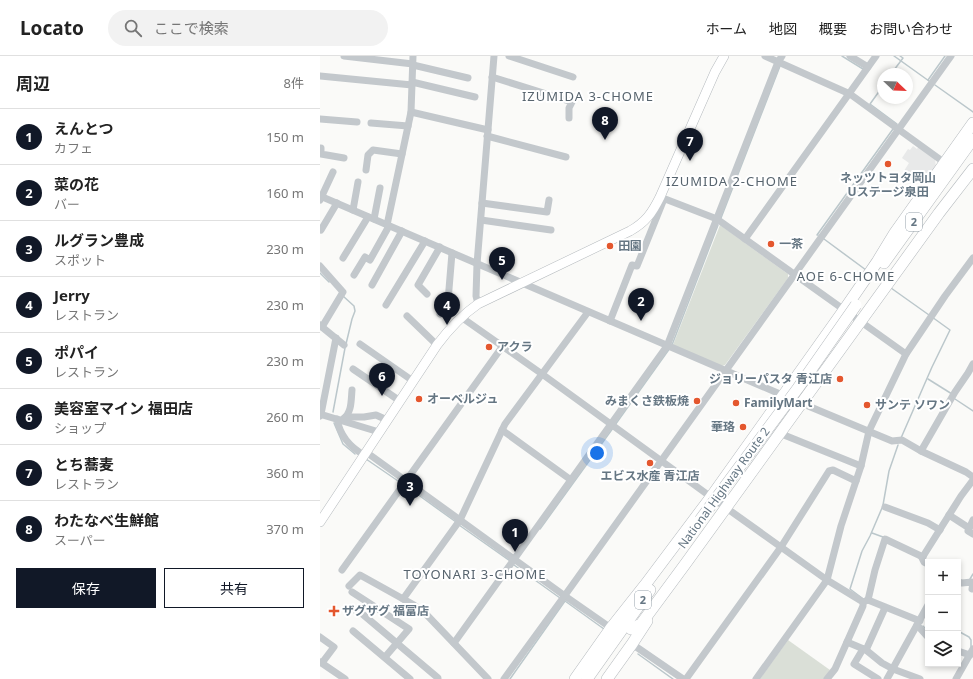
<!DOCTYPE html>
<html lang="ja">
<head>
<meta charset="utf-8">
<style>
  body { margin:0; font-family:"Noto Sans","Noto Sans JP",sans-serif; background:#f2f2f2; color:#222 }
  .controls { position:absolute; right:12px; bottom:12px; display:grid; overflow:hidden; border-radius:0px; box-shadow:0 2px 6px #0003 }
  .controls button { width:36px; height:36px; display:grid; place-items:center; padding:0; border:0; border-bottom:1px solid #e0e0e0; background:#fff; color:#222; font:20px sans-serif }
  .compass { position:absolute; left:557px; top:12px; width:36px; height:36px; border-radius:50%; background:#fff; box-shadow:0 2px 6px #0003; rotate:113deg }
  .you { position:absolute; left:277px; top:397px; width:14px; height:14px; margin:-10px; border:3px solid #fff; border-radius:50%; background:#1a73e8; box-shadow:0 0 0 6px #1a73e833 }
  .badge { display:grid; place-items:center; width:26px; height:26px; border-radius:50%; background:#111827; color:#fff; font-size:13px; font-weight:700 }
  .pin { position:absolute; translate:-50% -33px; filter:drop-shadow(0 1px 2px #0008) }
  .pin::after { content:''; position:absolute; top:21px; width:14px; height:12px; background:inherit; clip-path:polygon(0 0,100% 0,50% 100%) }
  .list { margin:0; padding:0; list-style:none }
  h2 { display:flex; justify-content:space-between; align-items:center; height:52px; margin:0; padding:0 16px; font-size:17px }
  h2 small { font-size:13px; font-weight:400; color:#767676 }
  .list li { display:grid; grid-template-columns:26px 1fr auto; gap:12px; align-items:center; box-sizing:border-box; height:56px; padding:0 16px; border-top:1px solid #e0e0e0 }
  .list b { display:block; font-size:15px; white-space:nowrap }
  .list p { margin:0; font-size:13px; white-space:nowrap; color:#767676 }
  .list em { font-size:13px; font-style:normal; color:#767676 }
  .actions { display:flex; gap:8px; padding:12px 16px }
  .actions a { flex:1; padding:9px 0; border:1px solid #111827; border-radius:0px; text-align:center; font-size:14px; color:#111827 }
  .actions .main { background:#111827; color:#fff }
  .icon { flex:none; width:22px; height:22px; fill:none; stroke:currentColor; stroke-width:2; stroke-linecap:round; stroke-linejoin:round }
  .map { position:relative; flex:none; width:653px; height:623px; overflow:hidden }
  header { display:flex; align-items:center; gap:24px; box-sizing:border-box; height:56px; padding:0 20px; background:#fff; border-bottom:1px solid #e0e0e0 }
  header strong { font-size:19px }
  nav { display:flex; gap:22px; margin-inline-start:auto; font-size:14px }
  .search { width:280px; height:36px; background:#f2f2f2; display:flex; align-items:center; gap:10px; box-sizing:border-box; padding:0 14px; border-radius:22px; color:#767676; font-size:15px }
  main { display:flex }
  aside { flex:1; background:#fff }
  .map>svg:first-child { display:block }
</style>
</head>
<body>
<header>
<strong>Locato</strong>
<div class="search"><svg class="icon" aria-label="search" viewBox="0 0 24 24"><circle cx="10" cy="10" r="6"/><path d="M15 15l6 6"/></svg>ここで検索</div>
<nav><a>ホーム</a><a>地図</a><a>概要</a><a>お問い合わせ</a></nav>
</header>
<main>
<aside>
<h2>周辺<small>8件</small></h2>
<ul class="list">
<li><span class="badge">1</span><div><b>えんとつ</b><p>カフェ</p></div><em>150 m</em></li>
<li><span class="badge">2</span><div><b>菜の花</b><p>バー</p></div><em>160 m</em></li>
<li><span class="badge">3</span><div><b>ルグラン豊成</b><p>スポット</p></div><em>230 m</em></li>
<li><span class="badge">4</span><div><b>Jerry</b><p>レストラン</p></div><em>230 m</em></li>
<li><span class="badge">5</span><div><b>ポパイ</b><p>レストラン</p></div><em>230 m</em></li>
<li><span class="badge">6</span><div><b>美容室マイン 福田店</b><p>ショップ</p></div><em>260 m</em></li>
<li><span class="badge">7</span><div><b>とち蕎麦</b><p>レストラン</p></div><em>360 m</em></li>
<li><span class="badge">8</span><div><b>わたなべ生鮮館</b><p>スーパー</p></div><em>370 m</em></li>
</ul>
<div class="actions"><a class="main">保存</a><a>共有</a></div>
</aside>
<div class="map">
<svg width="653" height="623" viewBox="0 0 653 623">
  <rect width="100%" height="100%" fill="#fafaf8"/>
  <polygon fill="#e8e9e9" points="593,90 597,93 599,90 615,102 616,113 605,129 584,115 589,107 582,102 588,93 590,94"/>
  <g fill="#dadfd7">
    <polygon points="400,169 468,218 468,222 405,309 402,310 353,289"/>
    <polygon points="468,584 510,614 504,623 440,623"/>
  </g>
  <g fill="none" stroke-linecap="round" stroke-linejoin="round">
    <g stroke="#bbc7cb" stroke-width="1.5">
      <polyline points="522,0 543,13"/>
      <polyline points="574,0 609,25"/>
      <polyline points="571,18 583,2 580,0"/>
      <polyline points="608,24 625,0"/>
      <polyline points="615,29 653,56"/>
      <polyline points="563,30 550,48 577,68 576,69"/>
      <polyline points="401,162 460,10"/>
      <polyline points="498,179 497,179 573,73"/>
      <polyline points="504,183 546,214"/>
      <polyline points="0,217 9,226"/>
      <polyline points="571,232 609,259"/>
      <polyline points="23,240 34,250 35,255 32,263 26,288"/>
      <polyline points="352,289 398,169"/>
      <polyline points="608,323 632,338"/>
      <polyline points="635,343 653,355"/>
      <polyline points="13,356 25,292"/>
      <polyline points="14,367 23,388 35,398"/>
      <polyline points="295,369 350,292"/>
      <polyline points="581,382 612,311 630,274 612,261"/>
      <polyline points="46,403 81,427"/>
      <polyline points="86,430 136,466"/>
      <polyline points="563,449 569,415 578,389"/>
      <polyline points="139,469 190,505"/>
      <polyline points="220,473 293,372"/>
      <polyline points="552,477 563,481"/>
      <polyline points="194,509 240,542"/>
      <polyline points="650,523 653,518"/>
      <polyline points="542,542 530,533 542,495 550,480 562,452"/>
      <polyline points="245,545 284,573"/>
      <polyline points="603,570 608,575"/>
      <polyline points="638,575 649,581 651,584 651,591"/>
      <polyline points="318,598 353,623"/>
      <polyline points="190,623 245,545"/>
    </g>
    <g stroke="#b5babe" stroke-width="10">
      <path id="major" d="M 0,466 L 117,289 C 129,273 142,259 158,248 L 310,175 C 326,166 332,157 340,141 L 395,16 L 404,0"/>
    </g>
    <g stroke="#b4b9bd" stroke-width="12">
      <g id="highway">
        <polyline points="564,207 653,83"/>
        <polyline points="311,573 321,568 366,507 619,157 653,113"/>
        <polyline points="255,623 291,572 325,529 391,441 524,254 557,206 574,178 653,67"/>
        <polyline points="267,623 330,534"/>
        <polyline points="287,623 312,588 327,565"/>
      </g>
    </g>
    <g stroke="#c3c8cc" stroke-width="7">
      <polyline points="24,0 93,8"/>
      <polyline points="189,0 253,21"/>
      <polyline points="445,0 530,38 578,73 625,107"/>
      <polyline points="530,0 548,11"/>
      <polyline points="93,9 148,22"/>
      <polyline points="0,20 92,29"/>
      <polyline points="172,21 252,46 249,52 249,62"/>
      <polyline points="92,26 155,41"/>
      <polyline points="91,56 168,74"/>
      <polyline points="0,63 37,66"/>
      <polyline points="51,67 88,70"/>
      <polyline points="167,80 246,101"/>
      <polyline points="0,92 1,92 1,98 24,102"/>
      <polyline points="46,114 48,99 53,94 82,98"/>
      <polyline points="0,140 481,347 572,385 582,384 601,395 646,416 653,421"/>
      <polyline points="340,141 397,163 586,298"/>
      <polyline points="0,144 13,116"/>
      <polyline points="162,147 227,156 229,144"/>
      <polyline points="33,154 38,126"/>
      <polyline points="54,163 60,132"/>
      <polyline points="161,164 231,174"/>
      <polyline points="67,169 91,56 93,0"/>
      <polyline points="1,174 17,147"/>
      <polyline points="425,183 556,0"/>
      <polyline points="23,202 48,161"/>
      <polyline points="0,210 23,236 2,271 0,269"/>
      <polyline points="34,219 45,201 50,204 69,170"/>
      <polyline points="52,229 82,175"/>
      <polyline points="107,238 98,229 120,191"/>
      <polyline points="158,248 156,240 157,208 174,0"/>
      <polyline points="66,249 105,185"/>
      <polyline points="120,258 128,245 132,197"/>
      <polyline points="87,260 117,289"/>
      <polyline points="141,261 222,318 391,441 507,524 543,546 543,550 515,613 507,623"/>
      <polyline points="290,265 312,209 317,210 344,143"/>
      <polyline points="2,271 24,289"/>
      <polyline points="40,288 93,325"/>
      <polyline points="33,313 80,345"/>
      <polyline points="0,358 59,376"/>
      <polyline points="0,360 1,358 16,282"/>
      <polyline points="26,361 44,361 56,359 67,364"/>
      <path d="M 17,363 C 20,380 30,391 44,399"/>
      <path d="M 23,363 C 32,357 31,344 32,334"/>
      <polyline points="182,374 251,424"/>
      <polyline points="459,377 541,410"/>
      <polyline points="601,395 635,336 648,317 653,308"/>
      <polyline points="46,396 245,540 291,572"/>
      <polyline points="565,451 608,467 620,474"/>
      <polyline points="629,459 649,472"/>
      <polyline points="653,464 648,475 653,478"/>
      <polyline points="608,508 604,506 602,502 641,440 653,424"/>
      <polyline points="22,514 182,291"/>
      <polyline points="638,526 642,527 652,526 653,527 652,533"/>
      <polyline points="29,530 40,519 94,549 105,557 168,623"/>
      <polyline points="32,536 89,573 65,601"/>
      <polyline points="83,543 140,464 185,368 268,256"/>
      <polyline points="548,544 600,565"/>
      <polyline points="543,546 548,544 555,514 565,483 603,501"/>
      <polyline points="37,556 40,556 118,622 118,623"/>
      <polyline points="597,569 606,579 608,581"/>
      <polyline points="33,575 90,623"/>
      <polyline points="0,581 14,591 2,607"/>
      <polyline points="527,586 546,594 562,607 573,613 600,623"/>
      <polyline points="134,587 347,290 458,6 462,0"/>
      <polyline points="312,588 363,623"/>
      <polyline points="543,593 534,608 558,623"/>
      <polyline points="546,594 564,554"/>
      <polyline points="638,595 650,599"/>
      <polyline points="0,606 25,623"/>
      <polyline points="184,623 243,542 631,0"/>
      <polyline points="366,623 461,491 509,415 513,414 536,425"/>
      <polyline points="436,623 507,524 521,470 541,410 549,375 586,298 625,240 653,202"/>
      <polyline points="567,623 608,549"/>
      <polyline points="636,623 653,593"/>
    </g>
    <use href="#major" stroke="#fff" stroke-width="9"/>
    <use href="#highway" stroke="#fff" stroke-width="11"/>
    <g stroke="#b4b9bd" stroke-width="12" stroke-linecap="butt">
      <polyline id="highway-bridge" points="380,464 478,332 536,249"/>
    </g>
    <use href="#highway-bridge" stroke="#fff" stroke-width="11"/>
  </g>
  <g fill="#e4572e" stroke="#fff" stroke-width="1.5">
    <circle cx="568" cy="108" r="4"/>
    <circle cx="451" cy="188" r="4"/>
    <circle cx="290" cy="190" r="4"/>
    <circle cx="169" cy="291" r="4"/>
    <circle cx="520" cy="323" r="4"/>
    <circle cx="99" cy="343" r="4"/>
    <circle cx="377" cy="345" r="4"/>
    <circle cx="416" cy="347" r="4"/>
    <circle cx="547" cy="349" r="4"/>
    <circle cx="423" cy="371" r="4"/>
    <circle cx="330" cy="407" r="4"/>
    <path d="M12 549h4v4h4v4h-4v4h-4v-4h-4v-4h4z"/>
  </g>
  <g text-anchor="middle" stroke-width="4" stroke-linejoin="round" paint-order="stroke">
    <g fill="#fff" stroke="#939fa8" stroke-width="1">
      <rect x="586" y="157" width="16" height="18" rx="3"/>
      <rect x="315" y="535" width="16" height="18" rx="3"/>
    </g>
    <g font-size="11" font-weight="bold" fill="#657683">
      <text x="594" y="170">2</text>
      <text x="323" y="548">2</text>
    </g>
    <g font-size="12" font-weight="bold" fill="#657683" stroke="#fff" text-anchor="start">
      <text x="568" y="126" text-anchor="middle">ネッツトヨタ岡山<tspan x="568" dy="14">Uステージ泉田</tspan></text>
      <text x="459" y="192">一茶</text>
      <text x="298" y="194">田園</text>
      <text x="177" y="295">アクラ</text>
      <text x="512" y="327" text-anchor="end">ジョリーパスタ 青江店</text>
      <text x="107" y="347">オーベルジュ</text>
      <text x="369" y="349" text-anchor="end">みまくさ鉄板焼</text>
      <text x="424" y="351">FamilyMart</text>
      <text x="555" y="353">サンテ ソワン</text>
      <text x="415" y="375" text-anchor="end">華珞</text>
      <text x="330" y="424" text-anchor="middle">エビス水産 青江店</text>
      <text x="22" y="559">ザグザグ 福富店</text>
    </g>
    <g font-size="12" fill="#657683" stroke="#fff">
      <text transform="translate(404 432) rotate(-54)" y="4">National Highway Route 2</text>
    </g>
    <g font-size="13" letter-spacing="1" fill="#57646e" stroke="#fff">
      <text x="268" y="45">IZUMIDA 3-CHOME</text>
      <text x="412" y="130">IZUMIDA 2-CHOME</text>
      <text x="526" y="225">AOE 6-CHOME</text>
      <text x="155" y="523">TOYONARI 3-CHOME</text>
    </g>
  </g>
</svg>
<div class="controls">
<button>+</button>
<button>−</button>
<button><svg class="icon" aria-label="layers" viewBox="0 0 24 24"><path d="M12 4l9 5-9 5-9-5zM3 14l9 5 9-5"/></svg></button>
</div>
<svg class="compass" viewBox="-18 -18 36 36"><path d="M0-13l5 13h-10z" fill="#e53935"/><path d="M0 13l5-13h-10z" fill="#767676"/></svg>
<div class="you"></div>
<div class="pin badge" style="left:195px;top:496px">1</div>
<div class="pin badge" style="left:321px;top:265px">2</div>
<div class="pin badge" style="left:90px;top:450px">3</div>
<div class="pin badge" style="left:127px;top:269px">4</div>
<div class="pin badge" style="left:182px;top:224px">5</div>
<div class="pin badge" style="left:62px;top:340px">6</div>
<div class="pin badge" style="left:370px;top:105px">7</div>
<div class="pin badge" style="left:285px;top:84px">8</div>
</div>
</main>
</body>
</html>
